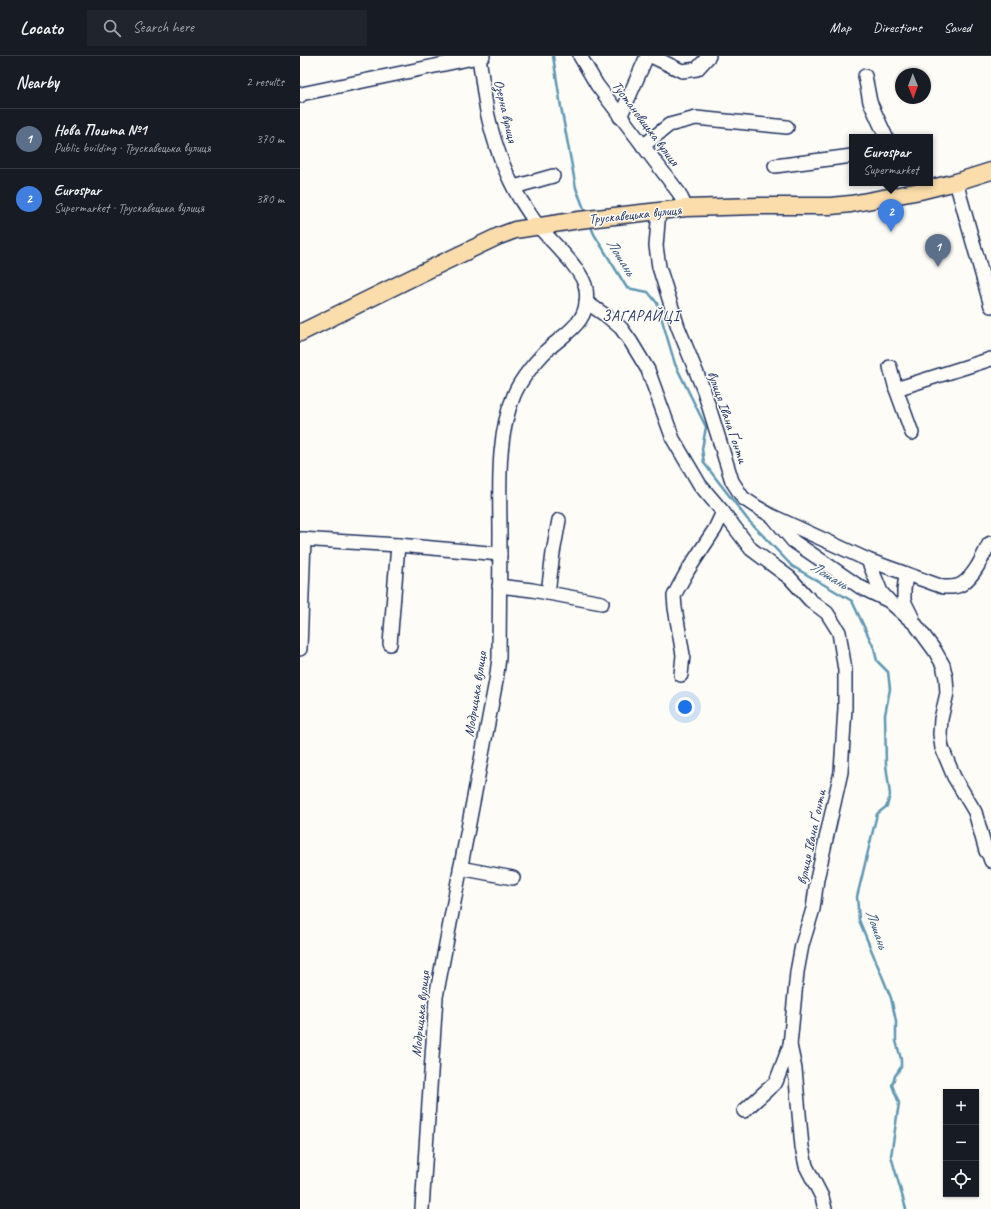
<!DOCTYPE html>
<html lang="en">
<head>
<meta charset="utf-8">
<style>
  body { margin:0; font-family:Caveat,sans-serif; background:#20242c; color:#f1f3f6 }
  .controls { position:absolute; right:12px; bottom:12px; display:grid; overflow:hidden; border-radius:0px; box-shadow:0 1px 3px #0004 }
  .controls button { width:36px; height:36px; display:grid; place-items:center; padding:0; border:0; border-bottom:1px solid #363941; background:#171b24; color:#f1f3f6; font:20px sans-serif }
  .compass { position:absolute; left:595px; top:12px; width:36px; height:36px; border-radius:50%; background:#171b24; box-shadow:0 1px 3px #0004; rotate:179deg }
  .you { position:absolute; left:385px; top:651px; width:14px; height:14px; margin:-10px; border:3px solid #fff; border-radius:50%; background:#1a73e8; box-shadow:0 0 0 6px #1a73e833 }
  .badge { display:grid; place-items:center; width:26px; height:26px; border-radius:50%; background:#d1495b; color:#fff; font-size:13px; font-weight:700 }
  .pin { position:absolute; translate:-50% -33px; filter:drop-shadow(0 1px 2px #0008) }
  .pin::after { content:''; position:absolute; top:21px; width:14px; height:12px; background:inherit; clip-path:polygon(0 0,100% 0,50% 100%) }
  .popup { position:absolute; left:549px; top:78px; width:84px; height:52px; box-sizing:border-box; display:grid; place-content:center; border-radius:0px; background:#171b24; filter:drop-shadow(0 1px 3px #0005); font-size:13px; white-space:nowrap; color:#9ea1a6 }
  .popup b { font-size:15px; color:#f1f3f6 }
  .popup::after { content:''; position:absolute; left:50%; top:100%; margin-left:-8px; border:8px solid transparent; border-top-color:#171b24 }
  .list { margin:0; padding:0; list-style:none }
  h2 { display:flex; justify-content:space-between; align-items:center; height:52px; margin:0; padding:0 16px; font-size:17px }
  h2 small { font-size:13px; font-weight:400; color:#9ea1a6 }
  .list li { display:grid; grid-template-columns:26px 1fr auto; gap:12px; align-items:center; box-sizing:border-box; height:60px; padding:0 16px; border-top:1px solid #363941 }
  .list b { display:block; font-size:15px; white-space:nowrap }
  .list p { margin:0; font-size:13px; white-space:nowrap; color:#9ea1a6 }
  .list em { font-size:13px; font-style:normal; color:#9ea1a6 }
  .icon { flex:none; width:22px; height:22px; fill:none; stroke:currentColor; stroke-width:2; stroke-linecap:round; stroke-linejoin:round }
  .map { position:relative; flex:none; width:691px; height:1153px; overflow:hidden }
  header { display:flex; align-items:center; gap:24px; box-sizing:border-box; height:56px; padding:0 20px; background:#171b24; border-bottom:1px solid #363941 }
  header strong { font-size:19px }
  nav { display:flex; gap:22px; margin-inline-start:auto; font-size:14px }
  .search { width:280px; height:36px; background:#20242c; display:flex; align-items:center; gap:10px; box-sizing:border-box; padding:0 14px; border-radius:0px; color:#9ea1a6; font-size:15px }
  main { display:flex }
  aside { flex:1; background:#171b24 }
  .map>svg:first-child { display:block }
</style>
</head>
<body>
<header>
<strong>Locato</strong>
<div class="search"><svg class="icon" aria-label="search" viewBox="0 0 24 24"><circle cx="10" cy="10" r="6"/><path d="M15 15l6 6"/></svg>Search here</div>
<nav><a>Map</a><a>Directions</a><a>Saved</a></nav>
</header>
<main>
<aside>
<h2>Nearby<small>2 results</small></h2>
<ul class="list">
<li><span class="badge" style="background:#5c6f8a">1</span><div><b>Нова Пошта №1</b><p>Public building · Трускавецька вулиця</p></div><em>370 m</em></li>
<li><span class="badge" style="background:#3f7fe0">2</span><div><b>Eurospar</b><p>Supermarket · Трускавецька вулиця</p></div><em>380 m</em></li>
</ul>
</aside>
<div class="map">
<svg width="691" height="1153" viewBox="0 0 691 1153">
  <rect width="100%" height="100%" fill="#fdfcf7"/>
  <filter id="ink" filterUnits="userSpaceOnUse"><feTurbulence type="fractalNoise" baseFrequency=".025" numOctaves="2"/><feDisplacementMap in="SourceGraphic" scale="8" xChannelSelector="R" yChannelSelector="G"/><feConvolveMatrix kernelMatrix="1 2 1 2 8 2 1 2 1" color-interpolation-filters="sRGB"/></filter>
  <g filter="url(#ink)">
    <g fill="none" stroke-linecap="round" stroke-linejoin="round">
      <g stroke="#5f97b1" stroke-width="2.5">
        <polyline points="253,0 261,51 276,132 286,158"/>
        <polyline points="290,168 294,178 327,232 348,236 357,247 375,308 406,371 402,393 404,407 448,464 492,510 552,545 574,592 577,605 588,616 590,633 585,659 586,709 590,739 587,750 577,758 557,841 559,864 591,942 596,965 596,985 601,1003 601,1011 595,1020 592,1029 599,1047 591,1100 606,1153"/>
      </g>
      <g stroke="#1b2f5e" stroke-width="16">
        <g id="minor">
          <polyline points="280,0 297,29 379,137 386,152"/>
          <polyline points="351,0 382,15 397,13 409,0"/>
          <polyline points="565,20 570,46 586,81"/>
          <polyline points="0,40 1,38 183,0"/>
          <polyline points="320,61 347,0"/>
          <polyline points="343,90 369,69 396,62 487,71"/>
          <polyline points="475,110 552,100"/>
          <polyline points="656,126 691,250"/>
          <polyline points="214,131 253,120"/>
          <path d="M 359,154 L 356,190 L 359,211 L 378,271 L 404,335 L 432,425 L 443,442 L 455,450 L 472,460 L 568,504 L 643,531 C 649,531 656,532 662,528 C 675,519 682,502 689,488 L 691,487"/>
          <polyline points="286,246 308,261 321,272 331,286 348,314 373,383 400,429 423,456 451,493 490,522 510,544 527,557 539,576 545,614 545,652 541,716 517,823 513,853 502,889 497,916 490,989 495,1013 502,1091 506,1110 522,1141 525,1153"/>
          <polyline points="590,311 596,333 612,377"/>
          <polyline points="596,333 691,303"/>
          <polyline points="473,461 493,485 560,531 587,544"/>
          <polyline points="0,483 98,489 200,498"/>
          <polyline points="568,504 581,536 590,546 616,569 635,595 643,609 646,622 647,637 641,663 640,678 642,692 654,721 675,756 686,795 689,799 691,805"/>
          <polyline points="606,519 604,534 604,545 613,563"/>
          <polyline points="199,530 232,534 302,547"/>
          <polyline points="248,537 253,497 259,464"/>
          <polyline points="90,588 98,489"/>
          <polyline points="0,593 4,483"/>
          <polyline points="381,619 383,599 375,552 374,540 378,532 388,514 415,473 423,456"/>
          <polyline points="160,812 213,822"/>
          <polyline points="444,1055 476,1026 490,989"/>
          <path d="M 122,1153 L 136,941 L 196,625 L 199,602 C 199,561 200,520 200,479 C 200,433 196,382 214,339 C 220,324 232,310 243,298 C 263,277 291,269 286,233 C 284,215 251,185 239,171 C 232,162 226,152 220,143 C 206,120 194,87 188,60 C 184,41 182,21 179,1"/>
        </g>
      </g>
      <g stroke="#1b2f5e" stroke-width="19">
        <polyline id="major" points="0,277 142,207 199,180 215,174 279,164 386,152 458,150 531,150 551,148 620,135 656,126 691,115"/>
      </g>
      <use href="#minor" stroke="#fdfcf7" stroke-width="13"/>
      <use href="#major" stroke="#fbddab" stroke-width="16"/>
    </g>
  </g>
  <g text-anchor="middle" stroke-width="3" stroke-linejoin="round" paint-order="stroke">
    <g font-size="14" fill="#1b2f5e" stroke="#fdfcf7">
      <text transform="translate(206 55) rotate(77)" y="5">Озерна вулиця</text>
      <text transform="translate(346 67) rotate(53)" y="5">Тустановицька вулиця</text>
      <text transform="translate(335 158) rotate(-6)" y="5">Трускавецька вулиця</text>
      <text transform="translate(428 361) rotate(71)" y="5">вулиця Івана Ґонти</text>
      <text transform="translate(175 638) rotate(-81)" y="5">Модрицька вулиця</text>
      <text transform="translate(511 781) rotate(-78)" y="5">вулиця Івана Ґонти</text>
      <text transform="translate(120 958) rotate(-84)" y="5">Модрицька вулиця</text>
    </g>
    <g font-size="15" font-style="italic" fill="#385a80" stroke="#fdfcf7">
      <text transform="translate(321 201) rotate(58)" y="5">Лошань</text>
      <text transform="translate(529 519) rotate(31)" y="5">Лошань</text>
      <text transform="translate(577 873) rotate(71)" y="5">Лошань</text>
    </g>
    <g font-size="15" letter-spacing="1" fill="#1b2f5e" stroke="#fdfcf7">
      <text x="341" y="265">ЗАГАРАЙЦІ</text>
    </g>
  </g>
</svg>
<div class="controls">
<button>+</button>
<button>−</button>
<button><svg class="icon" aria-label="locate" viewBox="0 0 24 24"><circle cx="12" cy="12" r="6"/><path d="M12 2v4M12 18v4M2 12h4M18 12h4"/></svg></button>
</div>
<svg class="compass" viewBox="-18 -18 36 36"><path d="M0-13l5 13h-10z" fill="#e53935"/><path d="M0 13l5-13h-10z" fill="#9ea1a6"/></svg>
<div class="you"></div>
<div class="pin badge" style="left:638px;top:211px;background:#5c6f8a">1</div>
<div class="pin badge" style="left:591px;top:176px;background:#3f7fe0">2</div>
<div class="popup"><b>Eurospar</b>Supermarket</div>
</div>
</main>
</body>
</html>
